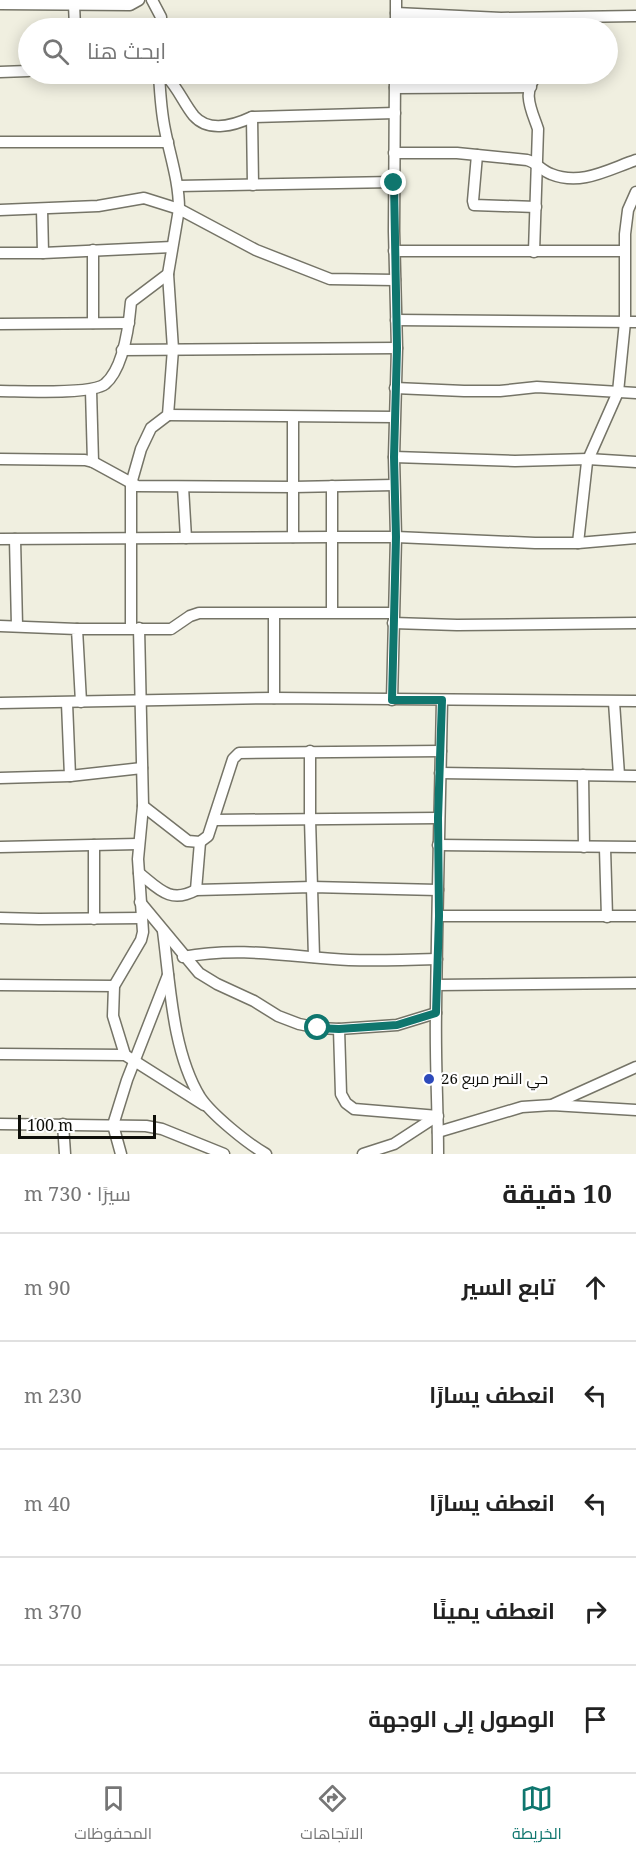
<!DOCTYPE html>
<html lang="ar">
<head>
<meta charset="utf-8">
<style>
  body { margin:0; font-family:"Noto Serif",Cairo,serif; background:#f6f6f6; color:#222; direction:rtl }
  .scale { position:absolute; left:18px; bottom:15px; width:138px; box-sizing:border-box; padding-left:6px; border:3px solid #0e0e09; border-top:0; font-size:16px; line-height:21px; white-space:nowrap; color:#0e0e09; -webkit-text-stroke:4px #fff; paint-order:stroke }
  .stop { position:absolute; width:18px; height:18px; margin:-14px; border:4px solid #0f766e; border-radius:50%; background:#fff }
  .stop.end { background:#0f766e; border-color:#fff; box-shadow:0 2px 6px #0008 }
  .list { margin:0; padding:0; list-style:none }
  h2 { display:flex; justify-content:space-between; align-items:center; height:78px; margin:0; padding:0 24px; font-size:26px }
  h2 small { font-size:20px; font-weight:400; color:#767676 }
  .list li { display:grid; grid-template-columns:39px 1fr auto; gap:18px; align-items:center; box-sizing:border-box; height:108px; padding:0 24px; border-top:2px solid #e0e0e0 }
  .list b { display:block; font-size:22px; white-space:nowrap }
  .list em { font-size:20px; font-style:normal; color:#767676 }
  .icon { flex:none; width:33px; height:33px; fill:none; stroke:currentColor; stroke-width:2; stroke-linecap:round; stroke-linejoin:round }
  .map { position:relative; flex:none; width:636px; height:1154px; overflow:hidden; direction:ltr }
  .search { position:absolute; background:#fff; box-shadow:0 3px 15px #0003; left:18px; right:18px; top:18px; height:66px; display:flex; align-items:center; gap:15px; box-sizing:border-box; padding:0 21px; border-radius:33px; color:#767676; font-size:22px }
  .sheet { height:618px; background:#fff }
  nav { display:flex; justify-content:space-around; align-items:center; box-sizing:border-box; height:84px; border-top:2px solid #e0e0e0; background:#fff; font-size:16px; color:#767676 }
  nav a { display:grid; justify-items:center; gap:3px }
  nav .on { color:#0f766e }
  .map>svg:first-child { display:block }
</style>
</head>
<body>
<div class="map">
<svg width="636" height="1154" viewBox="0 0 636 1154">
  <rect width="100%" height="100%" fill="#f0efe0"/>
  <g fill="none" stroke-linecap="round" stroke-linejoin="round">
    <g stroke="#757467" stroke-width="13">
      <g id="minor">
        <polyline points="152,0 161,17 161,28"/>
        <polyline points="0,4 130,5 139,0"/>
        <polyline points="74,4 75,28"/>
        <polyline points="396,13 501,18 636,16"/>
        <polyline points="396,28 396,0"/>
        <polyline points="0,72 28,71"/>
        <path d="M 130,74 L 159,75 L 167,77 C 178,88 184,104 194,116 C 209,133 235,125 252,117 L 395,113"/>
        <polyline points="395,88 531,87"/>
        <polyline points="252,117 253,185"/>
        <polyline points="0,142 168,142"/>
        <path d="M 394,153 L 457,153 L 527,160 C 536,162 542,171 551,174 C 581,186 607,170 636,160"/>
        <polyline points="477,155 473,201 474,205 536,207"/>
        <polyline points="178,186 394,182"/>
        <polyline points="0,210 98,206 144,198 179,209 256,250 330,279 395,280"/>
        <polyline points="93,250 93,323"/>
        <polyline points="394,251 624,251"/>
        <path d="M 534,252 L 538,129 C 532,111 520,90 539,74"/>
        <polyline points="0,253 43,253 42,209"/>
        <polyline points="43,253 172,247"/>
        <polyline points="396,320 636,322"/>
        <polyline points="0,324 129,323"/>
        <polyline points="122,350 397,348"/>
        <polyline points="395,388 464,391 500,391 537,387 636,393"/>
        <polyline points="91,390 93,462"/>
        <path d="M 0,391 C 21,391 91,395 105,384 C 124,368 129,325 131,302 L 168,274"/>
        <polyline points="168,415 394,417"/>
        <polyline points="394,457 515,461 588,459 636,462"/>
        <polyline points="0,459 85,460 93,462 137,486 293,487 394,485"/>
        <polyline points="183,487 186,538"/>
        <polyline points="293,537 293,417"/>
        <polyline points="0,539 331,537 396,537 535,543 578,543 636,538"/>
        <polyline points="15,539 17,626"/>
        <polyline points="578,543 587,462 618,392 625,322 625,234 628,210 636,192"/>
        <polyline points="332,612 332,486"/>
        <polyline points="274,614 274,698"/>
        <polyline points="393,623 457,625 636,623"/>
        <polyline points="0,626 77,629 81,702"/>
        <path d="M 131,628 L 131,484 L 141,449 L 151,428 L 168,415 L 173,349 L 168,274 L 179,209 C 179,181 170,156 165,130 C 161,111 160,93 159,74"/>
        <polyline points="77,629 171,629 190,616 199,613 393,613"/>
        <polyline points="392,700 396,537 394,457 397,348 394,231 395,74"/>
        <polyline points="614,702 619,775"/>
        <polyline points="0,703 274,698 636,701"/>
        <polyline points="67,703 70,776"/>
        <polyline points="310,751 310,819 314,957"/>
        <polyline points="440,773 636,776"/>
        <polyline points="583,775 584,847"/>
        <polyline points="0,778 70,776 142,768"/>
        <polyline points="143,806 188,841 200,842 208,836 233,759 239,753 441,751"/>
        <polyline points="214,820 438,818"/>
        <polyline points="438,845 636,847"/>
        <polyline points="0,847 138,844"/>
        <polyline points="605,848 607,917"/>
        <path d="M 139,873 C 159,889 170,904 196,890 L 312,887 L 438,890"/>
        <polyline points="196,890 200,842"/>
        <polyline points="140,902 199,973 217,984 254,1001 278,1016 299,1024 319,1028 339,1029 397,1025 436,1013"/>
        <polyline points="439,916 636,916"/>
        <polyline points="0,918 39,919 142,918"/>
        <polyline points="94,919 94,845"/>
        <path d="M 163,931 C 170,983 172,1051 200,1097 C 211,1114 248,1144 266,1154"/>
        <path d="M 183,957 C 240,946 293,957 349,960 C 379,961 408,960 437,959"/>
        <polyline points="0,985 114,986"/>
        <polyline points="437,985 636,983"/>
        <polyline points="339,1029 341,1094 346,1103 354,1109 438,1116"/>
        <polyline points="0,1054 125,1055 204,1105"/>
        <polyline points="125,1055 113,1016 114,986 141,940 143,932 138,859 143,806 139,628"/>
        <polyline points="554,1104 636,1067"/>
        <polyline points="0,1124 146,1126 162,1129 224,1154"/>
        <polyline points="63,1124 65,1154"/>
        <polyline points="438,1132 522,1107 552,1105 636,1110"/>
        <polyline points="121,1154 113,1125 127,1080 168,975"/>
        <polyline points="363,1154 394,1144 437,1116"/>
        <path d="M 438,1154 C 438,1107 435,1059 436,1012 C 437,908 440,804 442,700"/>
      </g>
    </g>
    <use href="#minor" stroke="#fff" stroke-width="10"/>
  </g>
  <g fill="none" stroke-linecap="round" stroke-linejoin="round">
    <polyline stroke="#0f766e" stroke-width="8" points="318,1028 339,1029 397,1025 436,1013 439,916 438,818 442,700 392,700 396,537 394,457 397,348 394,183"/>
  </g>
  <circle fill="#2d4abb" stroke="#fff" stroke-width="2" cx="429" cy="1079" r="6"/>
  <g text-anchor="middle" stroke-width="4.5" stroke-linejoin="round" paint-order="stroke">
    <g font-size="15" fill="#0e0e09" stroke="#fff" text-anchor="start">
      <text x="441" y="1084">حي النصر مربع 26</text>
    </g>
  </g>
</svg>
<div class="scale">100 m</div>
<div class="stop" style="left:318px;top:1028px"></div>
<div class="stop end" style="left:394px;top:183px"></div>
<div class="search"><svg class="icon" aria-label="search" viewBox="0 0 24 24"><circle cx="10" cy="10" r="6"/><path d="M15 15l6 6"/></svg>ابحث هنا</div>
</div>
<section class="sheet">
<h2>10 دقيقة<small>سيرًا · 730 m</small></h2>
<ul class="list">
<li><svg class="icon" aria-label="ahead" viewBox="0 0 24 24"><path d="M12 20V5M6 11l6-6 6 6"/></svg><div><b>تابع السير</b></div><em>90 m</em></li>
<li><svg class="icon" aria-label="left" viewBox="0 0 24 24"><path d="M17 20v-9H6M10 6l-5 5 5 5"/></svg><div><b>انعطف يسارًا</b></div><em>230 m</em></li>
<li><svg class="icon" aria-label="left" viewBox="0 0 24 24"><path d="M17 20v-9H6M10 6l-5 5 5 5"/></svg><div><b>انعطف يسارًا</b></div><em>40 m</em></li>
<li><svg class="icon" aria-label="right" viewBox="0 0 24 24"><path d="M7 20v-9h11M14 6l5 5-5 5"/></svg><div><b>انعطف يمينًا</b></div><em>370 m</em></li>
<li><svg class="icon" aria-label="arrive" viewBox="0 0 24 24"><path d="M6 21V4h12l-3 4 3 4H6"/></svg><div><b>الوصول إلى الوجهة</b></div></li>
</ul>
</section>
<nav>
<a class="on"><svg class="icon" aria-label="map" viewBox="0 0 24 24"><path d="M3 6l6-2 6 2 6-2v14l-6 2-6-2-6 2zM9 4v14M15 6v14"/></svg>الخريطة</a>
<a><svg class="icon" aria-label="directions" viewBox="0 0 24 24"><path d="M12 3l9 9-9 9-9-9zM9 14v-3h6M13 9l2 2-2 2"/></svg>الاتجاهات</a>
<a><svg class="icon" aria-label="saved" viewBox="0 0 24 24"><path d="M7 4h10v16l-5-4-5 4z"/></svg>المحفوظات</a>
</nav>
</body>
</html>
